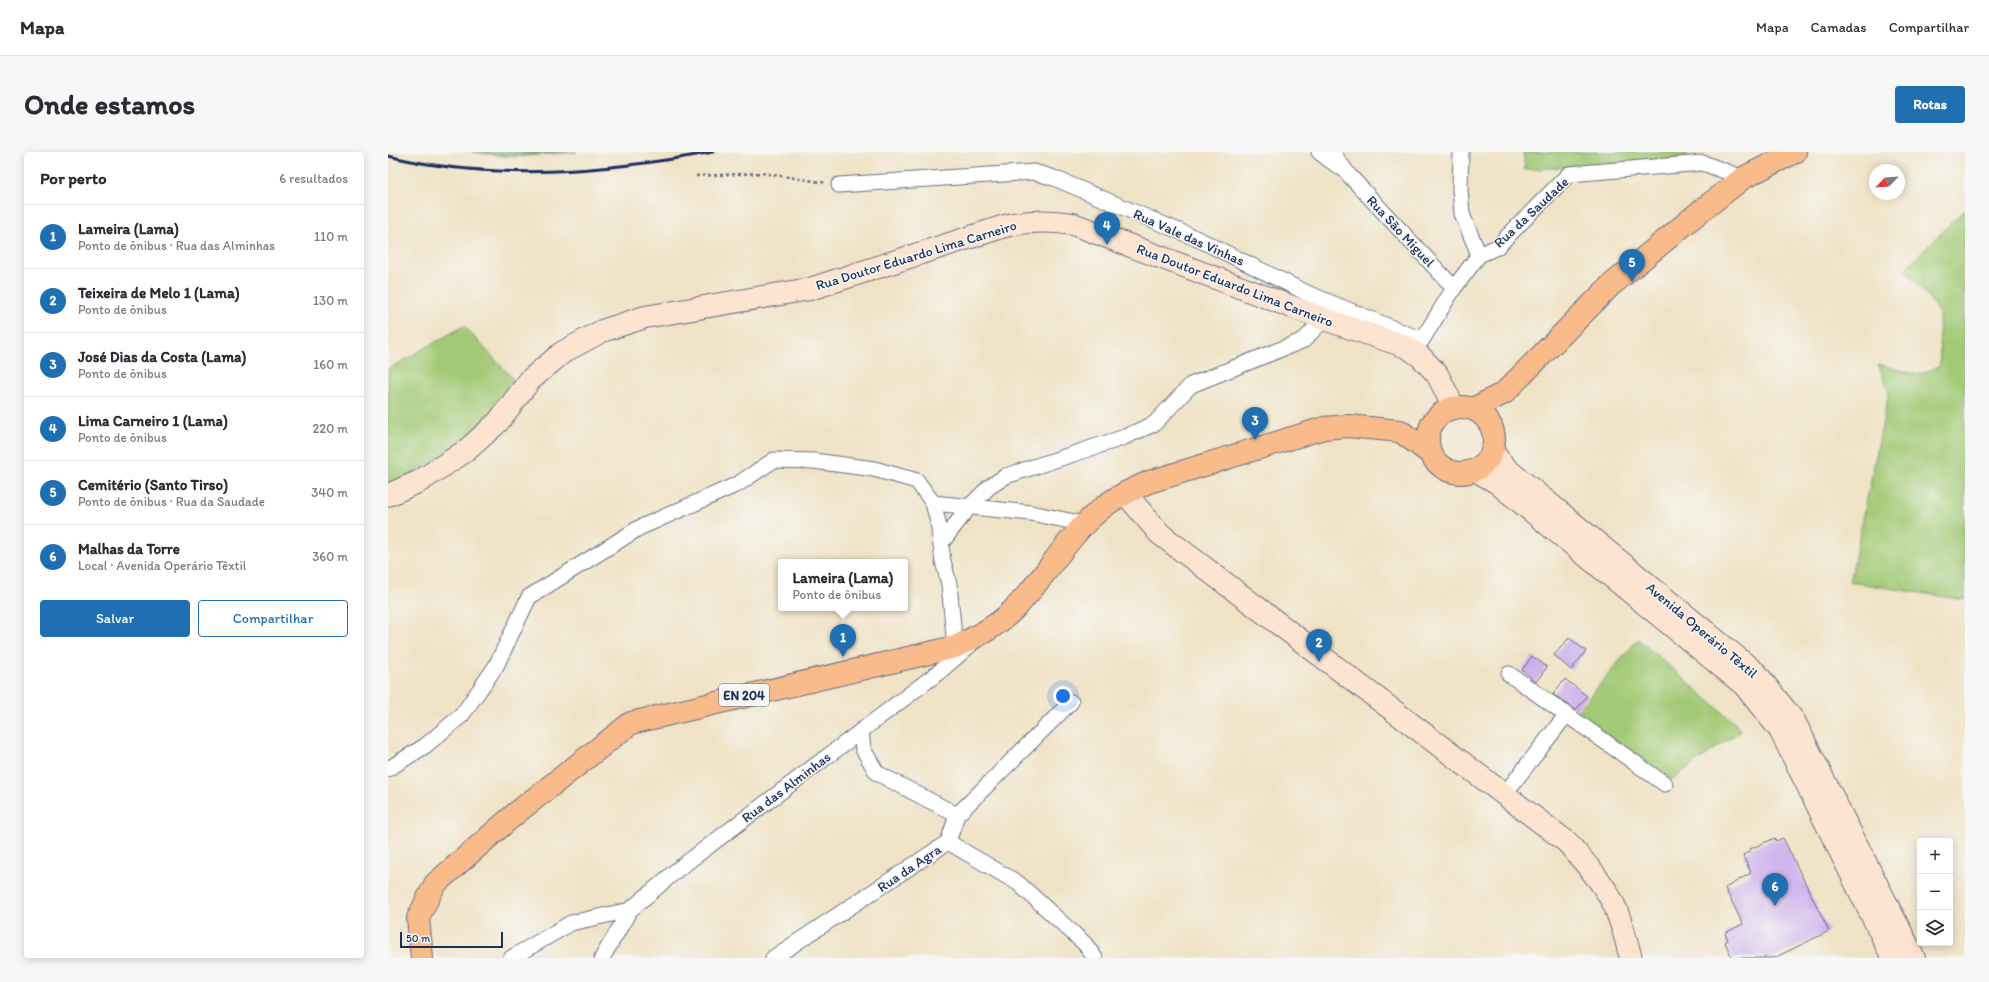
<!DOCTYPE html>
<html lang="pt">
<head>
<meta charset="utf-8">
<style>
  body { margin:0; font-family:Itim,sans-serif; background:#f7f7f7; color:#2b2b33 }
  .controls { position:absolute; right:12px; bottom:12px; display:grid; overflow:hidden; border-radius:4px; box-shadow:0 2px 10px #0003 }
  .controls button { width:36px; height:36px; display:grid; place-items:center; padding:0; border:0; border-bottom:1px solid #e1e1e2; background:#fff; color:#2b2b33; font:20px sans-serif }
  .compass { position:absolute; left:1481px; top:12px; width:36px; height:36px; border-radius:50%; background:#fff; box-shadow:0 2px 10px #0003; rotate:245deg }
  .scale { position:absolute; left:12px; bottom:10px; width:103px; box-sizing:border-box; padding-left:4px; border:2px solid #1b2f5e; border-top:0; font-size:11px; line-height:14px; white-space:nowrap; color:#1b2f5e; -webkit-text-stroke:3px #f6f6f2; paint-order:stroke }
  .you { position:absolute; left:675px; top:544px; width:14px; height:14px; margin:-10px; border:3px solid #fff; border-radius:50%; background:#1a73e8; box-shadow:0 0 0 6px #1a73e833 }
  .badge { display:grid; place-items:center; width:26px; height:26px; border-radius:50%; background:#1f6fb2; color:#fff; font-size:13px; font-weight:700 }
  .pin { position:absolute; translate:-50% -33px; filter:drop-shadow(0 1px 2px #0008) }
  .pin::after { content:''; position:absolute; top:21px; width:14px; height:12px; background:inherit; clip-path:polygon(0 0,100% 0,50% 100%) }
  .popup { position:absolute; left:390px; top:407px; width:130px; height:52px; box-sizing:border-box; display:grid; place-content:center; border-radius:4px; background:#fff; filter:drop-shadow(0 1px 3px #0005); font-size:13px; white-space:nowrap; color:#7c7c81 }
  .popup b { font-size:15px; color:#2b2b33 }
  .popup::after { content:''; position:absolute; left:50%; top:100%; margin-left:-8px; border:8px solid transparent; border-top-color:#fff }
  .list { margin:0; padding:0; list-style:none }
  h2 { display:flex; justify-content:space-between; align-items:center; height:52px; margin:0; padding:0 16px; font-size:17px }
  h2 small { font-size:13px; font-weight:400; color:#7c7c81 }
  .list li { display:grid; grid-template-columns:26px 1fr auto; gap:12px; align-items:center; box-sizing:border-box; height:64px; padding:0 16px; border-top:1px solid #e1e1e2 }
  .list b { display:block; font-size:15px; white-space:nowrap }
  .list p { margin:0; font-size:13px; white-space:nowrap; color:#7c7c81 }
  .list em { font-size:13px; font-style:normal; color:#7c7c81 }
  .actions { display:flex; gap:8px; padding:12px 16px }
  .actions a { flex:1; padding:9px 0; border:1px solid #1f6fb2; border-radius:4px; text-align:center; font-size:14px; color:#1f6fb2 }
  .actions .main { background:#1f6fb2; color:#fff }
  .icon { flex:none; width:22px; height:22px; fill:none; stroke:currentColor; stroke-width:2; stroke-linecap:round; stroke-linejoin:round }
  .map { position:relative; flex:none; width:1577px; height:806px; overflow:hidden; border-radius:4px }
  header { display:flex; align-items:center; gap:24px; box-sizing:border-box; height:56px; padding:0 20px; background:#fff; border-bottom:1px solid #e1e1e2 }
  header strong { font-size:19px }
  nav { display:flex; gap:22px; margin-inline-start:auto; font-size:14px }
  .intro { display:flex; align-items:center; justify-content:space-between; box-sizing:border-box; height:96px; padding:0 24px }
  h1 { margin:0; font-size:28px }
  .button { padding:10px 18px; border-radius:4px; background:#1f6fb2; color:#fff; font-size:14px; font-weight:700 }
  main { display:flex; gap:24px; padding:0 24px }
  aside { flex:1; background:#fff; border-radius:4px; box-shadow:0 2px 10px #0003 }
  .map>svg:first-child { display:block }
</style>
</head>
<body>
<header>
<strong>Mapa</strong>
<nav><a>Mapa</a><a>Camadas</a><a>Compartilhar</a></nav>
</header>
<div class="intro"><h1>Onde estamos</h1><a class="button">Rotas</a></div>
<main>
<aside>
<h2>Por perto<small>6 resultados</small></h2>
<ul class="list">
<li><span class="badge">1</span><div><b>Lameira (Lama)</b><p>Ponto de ônibus · Rua das Alminhas</p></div><em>110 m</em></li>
<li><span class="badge">2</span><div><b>Teixeira de Melo 1 (Lama)</b><p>Ponto de ônibus</p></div><em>130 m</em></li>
<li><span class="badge">3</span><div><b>José Dias da Costa (Lama)</b><p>Ponto de ônibus</p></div><em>160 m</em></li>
<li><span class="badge">4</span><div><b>Lima Carneiro 1 (Lama)</b><p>Ponto de ônibus</p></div><em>220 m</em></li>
<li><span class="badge">5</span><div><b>Cemitério (Santo Tirso)</b><p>Ponto de ônibus · Rua da Saudade</p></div><em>340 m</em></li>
<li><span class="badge">6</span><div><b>Malhas da Torre</b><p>Local · Avenida Operário Têxtil</p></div><em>360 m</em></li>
</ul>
<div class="actions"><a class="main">Salvar</a><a>Compartilhar</a></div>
</aside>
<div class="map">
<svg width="1577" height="806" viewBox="0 0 1577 806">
  <rect width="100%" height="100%" fill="#f6f6f2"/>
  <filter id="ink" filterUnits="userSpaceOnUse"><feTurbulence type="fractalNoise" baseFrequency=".025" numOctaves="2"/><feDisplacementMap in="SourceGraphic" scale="8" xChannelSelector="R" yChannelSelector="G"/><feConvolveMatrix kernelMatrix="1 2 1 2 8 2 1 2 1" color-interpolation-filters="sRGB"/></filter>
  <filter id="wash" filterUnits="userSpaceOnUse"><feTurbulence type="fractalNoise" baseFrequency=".012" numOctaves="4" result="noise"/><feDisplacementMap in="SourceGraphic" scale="16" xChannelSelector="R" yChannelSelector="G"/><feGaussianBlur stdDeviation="0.9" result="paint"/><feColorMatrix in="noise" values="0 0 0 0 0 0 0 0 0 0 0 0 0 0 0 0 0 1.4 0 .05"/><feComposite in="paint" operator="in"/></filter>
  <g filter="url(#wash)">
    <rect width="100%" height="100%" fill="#f0e2c5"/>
    <g fill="#a2c974" stroke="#5e7c69">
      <polygon points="1135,0 1299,0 1300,6 1137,18"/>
      <polygon points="1577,57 1577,448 1462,430 1501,240 1490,212 1530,223 1552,214 1551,162 1542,147 1517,117"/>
      <polygon points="76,174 126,228 110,256 61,300 0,335 0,217"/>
      <polygon points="1250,487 1347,571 1352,579 1283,628 1188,561"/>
    </g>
    <polygon fill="#81ad66" stroke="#4e6e62" points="84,0 189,0 125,5"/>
    <g id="blocks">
      <g fill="#ccaeeb">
        <polygon points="1181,486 1198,499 1183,518 1166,503"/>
        <polygon points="1144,504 1159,515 1148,530 1134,518"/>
        <polygon points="1177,527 1199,544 1188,558 1165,542"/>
        <polygon points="1387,686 1388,689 1395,686 1441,779 1386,806 1344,806 1337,790 1340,788 1337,781 1355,772 1337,736 1363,721 1355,703 1363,699 1362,697"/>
      </g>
    </g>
  </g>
  <g filter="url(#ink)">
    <use href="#blocks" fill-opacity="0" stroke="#666e82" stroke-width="1"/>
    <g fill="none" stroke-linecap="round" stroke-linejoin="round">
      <g stroke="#666e82" stroke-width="17">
        <g id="street">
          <polyline points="931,0 951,15"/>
          <polyline points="944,0 960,22 1066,136"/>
          <polyline points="1073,0 1072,37 1074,62 1091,103"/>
          <polyline points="451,33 646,20 666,26 812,88 919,141 1034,188 1066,136 1091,103 1109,95 1181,22 1315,11 1355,26"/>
          <polyline points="545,351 550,370 555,409 561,432 567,495"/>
          <polyline points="554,390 582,354 601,335 618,324 734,286 766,272 803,233 916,188 936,167"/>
          <polyline points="1121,522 1277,632"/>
          <polyline points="473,579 475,597 489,621 569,663"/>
          <polyline points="0,617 37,594 74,563 108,514 141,445 251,376 350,332 386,308 426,309 486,317 529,329 545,351 643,361 696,372"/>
          <polyline points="1115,644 1179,562"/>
          <polyline points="560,690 630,731 697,792 707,806"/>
          <polyline points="123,806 183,771 242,758"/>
          <polyline points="214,806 242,758 289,718 551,520 582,493"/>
          <polyline points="385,806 560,690 569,663 683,550"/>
        </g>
      </g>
      <g stroke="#666e82" stroke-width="24">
        <g id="secondary">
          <polyline points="1104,300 1119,317 1368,521 1406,569 1526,806"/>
          <polyline points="1087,318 1108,330 1356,533 1392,578 1505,806"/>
          <path d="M 737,341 L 772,382 L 1179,690 C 1194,708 1211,725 1223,747 C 1233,765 1237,786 1243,806"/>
          <path d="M 0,343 L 32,329 L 79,298 L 110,270 L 142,228 L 175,200 L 214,179 L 257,165 L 422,137 L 617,74 C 641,68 661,68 685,72 L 936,167 L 1019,195 L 1032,204 L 1049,222 L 1066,256"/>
        </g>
      </g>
      <g stroke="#666e82" stroke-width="24">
        <g id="primary">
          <circle cx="1073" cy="288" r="33"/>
          <polyline points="1085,257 1116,241 1222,134 1309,62 1355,26 1407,0"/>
          <path d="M 34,806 L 30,766 L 47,732 L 127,662 L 243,571 L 567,495 C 588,485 608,475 625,458 C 657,427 678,385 713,357 C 727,345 745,337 761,330 L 936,276 L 960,274 L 1012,279 L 1043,302"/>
        </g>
      </g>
      <polyline stroke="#666e82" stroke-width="2.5" stroke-dasharray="3 3" stroke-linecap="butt" points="308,24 374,21 439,31"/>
      <use href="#street" stroke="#fff" stroke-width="15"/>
      <use href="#secondary" stroke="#fde4d1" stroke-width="22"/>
      <use href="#primary" stroke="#fabb8b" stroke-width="22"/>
      <path stroke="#1b2f5e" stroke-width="3" d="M 0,4 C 107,30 217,20 325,0"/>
    </g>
  </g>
  <g text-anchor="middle" stroke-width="3" stroke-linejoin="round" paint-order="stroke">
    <rect fill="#f6f6f2" stroke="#5d6b8a" stroke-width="1" x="331" y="532" width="50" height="22" rx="3"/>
    <g font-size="13" font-weight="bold" fill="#1b2f5e">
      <text x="356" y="548">EN 204</text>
    </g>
    <g font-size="14" fill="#1b2f5e" stroke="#f6f6f2">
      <text transform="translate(1143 60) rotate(-43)" y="5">Rua da Saudade</text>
      <text transform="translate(1013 79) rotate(47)" y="5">Rua São Miguel</text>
      <text transform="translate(801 85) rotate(24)" y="5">Rua Vale das Vinhas</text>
      <text transform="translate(528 103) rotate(-17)" y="5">Rua Doutor Eduardo Lima Carneiro</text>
      <text transform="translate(847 133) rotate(21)" y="5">Rua Doutor Eduardo Lima Carneiro</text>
      <text transform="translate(1314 478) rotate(40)" y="5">Avenida Operário Têxtil</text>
      <text transform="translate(398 635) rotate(-37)" y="5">Rua das Alminhas</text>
      <text transform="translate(521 716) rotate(-34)" y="5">Rua da Agra</text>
    </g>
  </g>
</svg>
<div class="controls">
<button>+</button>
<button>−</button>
<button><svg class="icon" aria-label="layers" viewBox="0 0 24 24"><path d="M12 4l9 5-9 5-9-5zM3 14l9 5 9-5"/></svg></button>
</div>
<svg class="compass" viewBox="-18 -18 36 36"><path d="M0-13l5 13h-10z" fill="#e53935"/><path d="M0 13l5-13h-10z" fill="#7c7c81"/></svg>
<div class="scale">50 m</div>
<div class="you"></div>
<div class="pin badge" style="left:455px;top:505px">1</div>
<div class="popup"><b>Lameira (Lama)</b>Ponto de ônibus</div>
<div class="pin badge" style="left:931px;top:510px">2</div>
<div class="pin badge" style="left:867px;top:288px">3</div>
<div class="pin badge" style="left:719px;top:93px">4</div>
<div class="pin badge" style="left:1244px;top:130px">5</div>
<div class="pin badge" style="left:1387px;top:754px">6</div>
</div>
</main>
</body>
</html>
